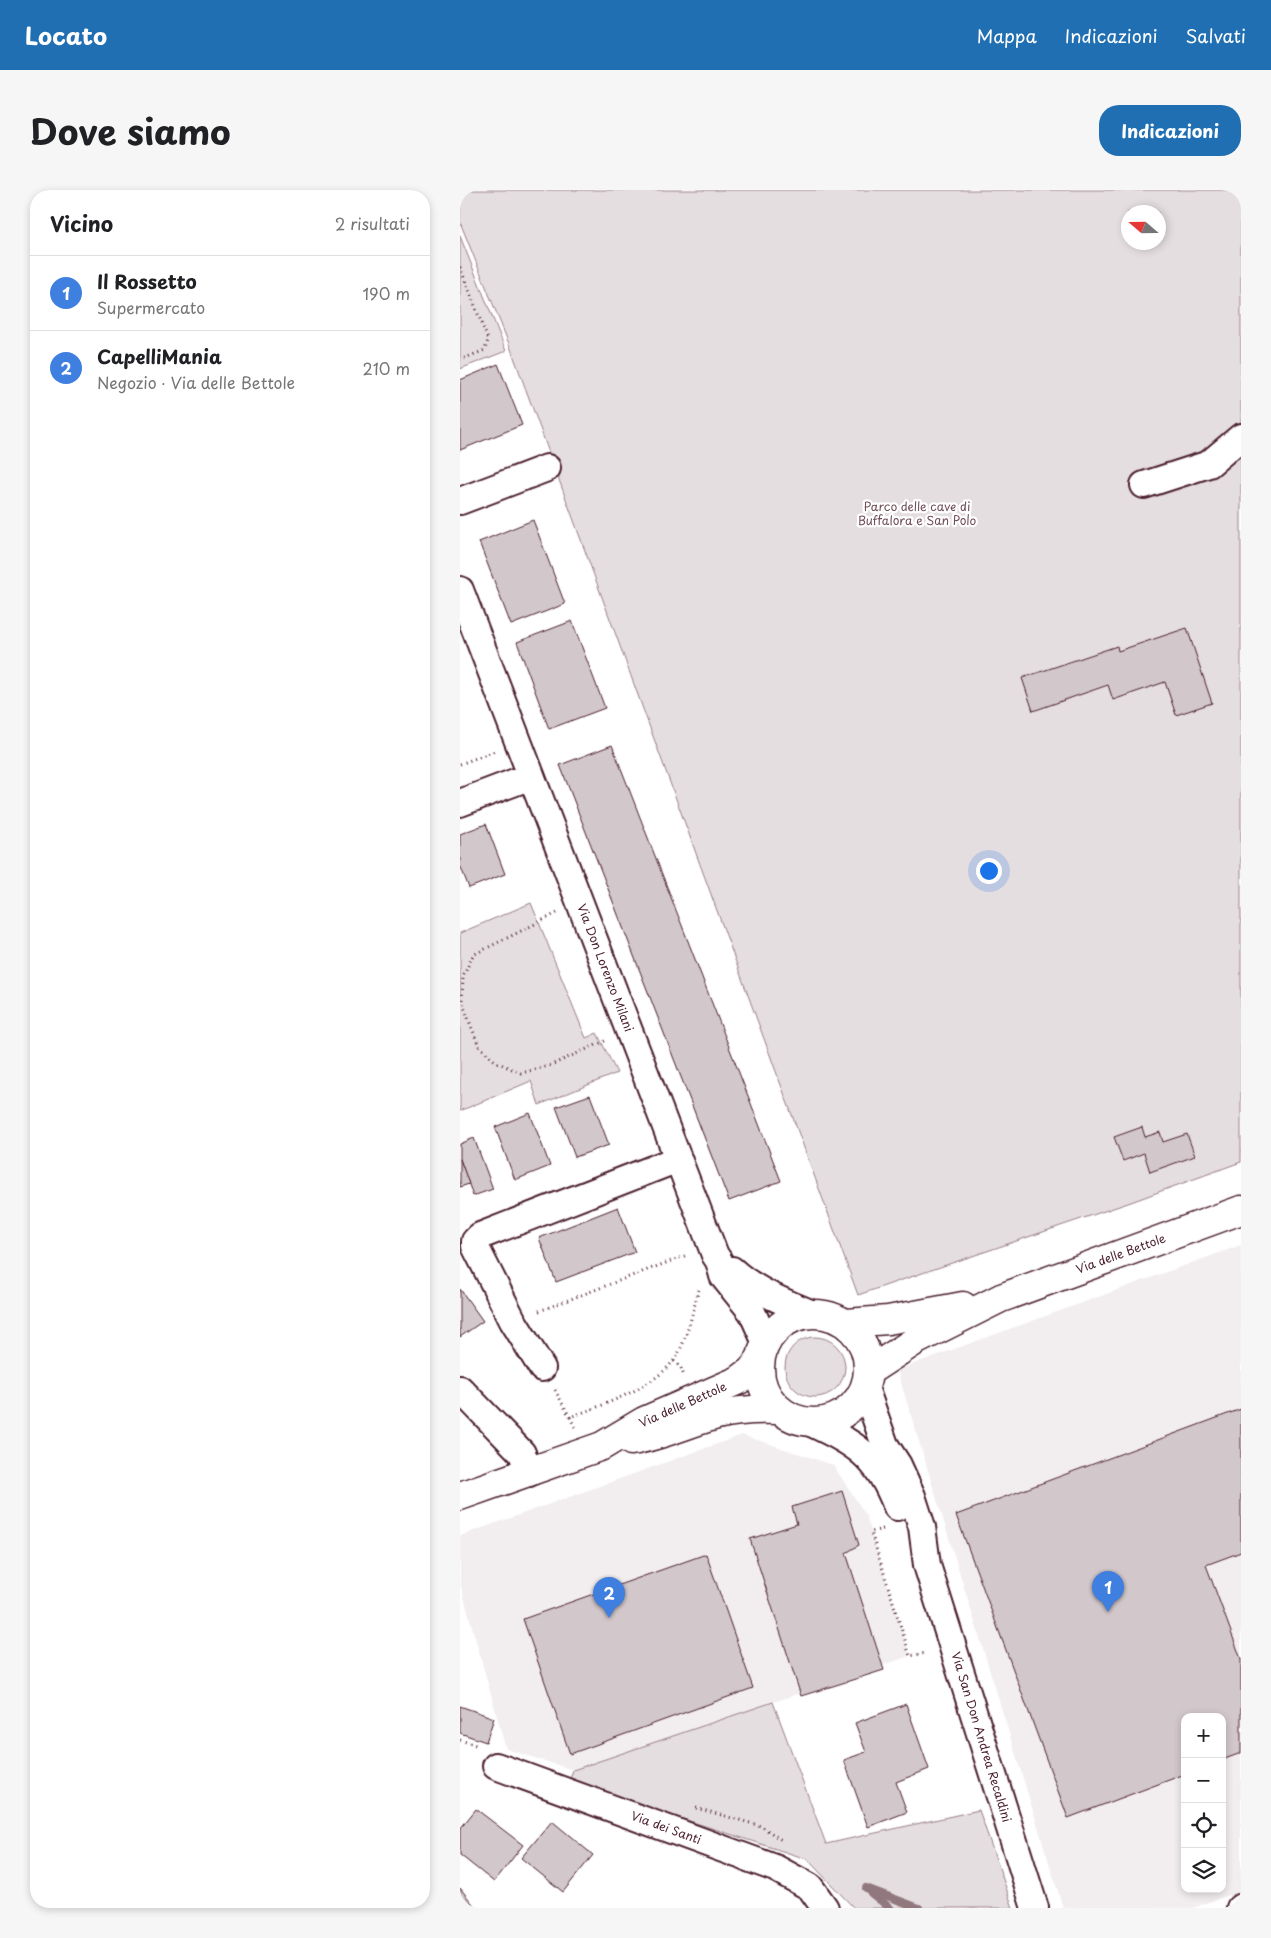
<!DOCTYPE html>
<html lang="it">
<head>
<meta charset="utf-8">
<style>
  body { margin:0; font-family:"Playpen Sans",sans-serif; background:#f6f6f6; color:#202124 }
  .controls { position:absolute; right:15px; bottom:15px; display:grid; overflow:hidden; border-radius:10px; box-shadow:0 2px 8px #0003 }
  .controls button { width:45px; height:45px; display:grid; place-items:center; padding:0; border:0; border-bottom:1px solid #e0e0e0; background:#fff; color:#202124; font:25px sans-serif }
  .compass { position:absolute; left:661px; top:15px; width:45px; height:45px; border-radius:50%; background:#fff; box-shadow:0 2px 8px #0003; rotate:290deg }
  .you { position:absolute; left:528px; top:680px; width:18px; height:18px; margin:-12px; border:4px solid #fff; border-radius:50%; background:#1a73e8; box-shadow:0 0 0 8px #1a73e833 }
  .badge { display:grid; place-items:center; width:32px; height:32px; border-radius:50%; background:#1f6fb2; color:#fff; font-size:16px; font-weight:700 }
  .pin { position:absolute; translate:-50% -41px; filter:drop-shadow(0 1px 2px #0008) }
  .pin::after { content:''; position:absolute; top:26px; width:18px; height:15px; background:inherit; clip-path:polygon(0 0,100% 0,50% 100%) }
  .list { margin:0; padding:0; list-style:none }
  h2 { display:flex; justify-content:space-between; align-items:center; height:65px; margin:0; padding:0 20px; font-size:21px }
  h2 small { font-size:16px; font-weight:400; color:#757577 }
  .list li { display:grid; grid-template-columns:32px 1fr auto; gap:15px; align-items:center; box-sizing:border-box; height:75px; padding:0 20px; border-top:1px solid #e0e0e0 }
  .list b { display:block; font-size:19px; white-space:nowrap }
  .list p { margin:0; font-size:16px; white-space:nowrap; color:#757577 }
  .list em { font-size:16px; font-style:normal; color:#757577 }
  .icon { flex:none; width:28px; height:28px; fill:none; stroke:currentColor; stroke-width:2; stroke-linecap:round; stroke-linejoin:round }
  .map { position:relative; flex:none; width:781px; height:1718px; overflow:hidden; border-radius:20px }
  header { display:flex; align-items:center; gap:30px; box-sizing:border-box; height:70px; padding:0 25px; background:#1f6fb2; color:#fff }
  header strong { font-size:24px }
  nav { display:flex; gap:28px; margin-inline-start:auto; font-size:18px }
  .intro { display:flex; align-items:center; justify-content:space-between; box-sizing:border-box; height:120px; padding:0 30px }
  h1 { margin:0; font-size:35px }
  .button { padding:12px 22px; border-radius:20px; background:#1f6fb2; color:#fff; font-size:18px; font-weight:700 }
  main { display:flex; gap:30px; padding:0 30px }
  aside { flex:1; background:#fff; border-radius:20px; box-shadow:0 2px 8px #0003 }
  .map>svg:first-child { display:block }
</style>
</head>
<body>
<header>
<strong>Locato</strong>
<nav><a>Mappa</a><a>Indicazioni</a><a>Salvati</a></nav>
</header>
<div class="intro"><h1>Dove siamo</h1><a class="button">Indicazioni</a></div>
<main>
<aside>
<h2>Vicino<small>2 risultati</small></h2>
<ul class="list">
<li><span class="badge" style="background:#3f7fe0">1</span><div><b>Il Rossetto</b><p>Supermercato</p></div><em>190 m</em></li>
<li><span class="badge" style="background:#3f7fe0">2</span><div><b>CapelliMania</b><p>Negozio · Via delle Bettole</p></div><em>210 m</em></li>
</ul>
</aside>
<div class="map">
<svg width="781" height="1718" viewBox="0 0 781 1718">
  <rect width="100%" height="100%" fill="#fff"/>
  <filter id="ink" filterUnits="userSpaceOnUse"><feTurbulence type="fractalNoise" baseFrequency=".02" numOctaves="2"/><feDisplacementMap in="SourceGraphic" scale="10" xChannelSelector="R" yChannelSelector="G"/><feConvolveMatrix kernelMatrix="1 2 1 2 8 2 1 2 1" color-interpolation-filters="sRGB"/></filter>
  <g filter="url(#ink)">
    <g fill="#f2eeef" fill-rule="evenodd">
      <path d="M 781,1055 L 781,1718 L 774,1718 L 769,1705 L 733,1718 L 603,1718 L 437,1180 ZM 725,1527 L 762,1527 L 762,1699 L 725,1699 Z"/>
      <polygon points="282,1245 373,1275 406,1325 450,1466 113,1580 46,1559 0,1393 0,1346"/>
    </g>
    <g fill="#e5dee0" stroke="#987e86" fill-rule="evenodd">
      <path d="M 0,0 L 781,0 L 781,972 L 671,1012 L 398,1105 L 51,159 L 0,32 ZM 668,22 L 698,22 L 698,52 L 668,52 Z"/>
      <polygon points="0,46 46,161 0,179"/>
      <polygon points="71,713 126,848 137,843 157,883 79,915 71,891 0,921 0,743"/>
      <circle cx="355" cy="1177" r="30"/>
      <polygon points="313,1512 366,1654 519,1620 553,1718 394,1718 347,1669 109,1592 113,1580"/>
    </g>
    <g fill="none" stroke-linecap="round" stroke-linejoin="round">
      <g stroke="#91787e" stroke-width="8">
        <polyline points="406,1698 459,1718"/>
        <polyline points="411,1703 430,1718"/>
      </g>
    </g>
    <g fill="#d2c7cb" stroke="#4a1f2b">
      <polygon points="38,174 62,235 0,260 0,190"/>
      <polygon points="73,330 105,414 51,435 19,352"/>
      <polygon points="112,431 145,518 89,539 57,452"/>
      <polygon points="727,438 752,513 716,525 705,492 653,510 648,495 573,521 562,488 657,456 658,461"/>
      <polygon points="152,555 321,991 269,1011 100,575"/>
      <polygon points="26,634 45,684 9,698 0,675 0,644"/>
      <polygon points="130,905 149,955 115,967 96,917"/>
      <polygon points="70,923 90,976 55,990 35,937"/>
      <polygon points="682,937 685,947 700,942 703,952 727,944 735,966 690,982 684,963 663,971 654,947"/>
      <polygon points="14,948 33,999 13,1006 0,969 0,954"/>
      <polygon points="0,969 9,994 0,997"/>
      <polygon points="158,1017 175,1062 96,1092 79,1048"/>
      <polygon points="0,1099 23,1131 0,1147"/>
      <polygon points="781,1219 781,1362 746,1375 781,1469 781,1563 762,1570 762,1527 725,1527 725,1584 608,1628 496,1325"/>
      <polygon points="382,1301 399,1355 386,1363 424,1480 341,1506 290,1349 337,1334 332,1317"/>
      <polygon points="246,1364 293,1498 110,1564 63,1429"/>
      <polygon points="446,1514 469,1579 436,1592 447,1622 408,1637 384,1570 406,1562 395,1533"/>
      <polygon points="0,1516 34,1528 26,1552 0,1543"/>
      <polygon points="16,1619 63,1655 34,1692 0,1665 0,1639"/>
      <polygon points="92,1631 133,1665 103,1702 61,1668"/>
      <polygon points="0,1698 16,1718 0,1718"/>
    </g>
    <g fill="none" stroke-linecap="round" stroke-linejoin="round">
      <g stroke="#4a1f2b" stroke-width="30">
        <g id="minor">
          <polyline points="684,295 749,274 781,247"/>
          <polyline points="0,311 87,278"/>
          <polyline points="0,400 255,1065 259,1071 263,1086 292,1122 306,1153"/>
          <polyline points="0,613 71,586"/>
          <path d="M 272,1080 C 295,1101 322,1111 350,1123"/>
          <polyline points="82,1178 53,1131 15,1056 15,1051 20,1046 218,969"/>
          <polyline points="405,1198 425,1255 438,1275 452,1306 462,1337 467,1375 575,1718"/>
          <polyline points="0,1199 62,1263 69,1283"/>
          <path d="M 349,1232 C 396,1254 418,1266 437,1317"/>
          <polyline points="36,1576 315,1678 350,1697 365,1718"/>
          <polyline points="780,1718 781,1718"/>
        </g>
      </g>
      <g stroke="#4a1f2b" stroke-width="31">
        <g id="major">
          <circle cx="354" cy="1178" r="54"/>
          <polyline points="386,1133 428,1130 503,1116"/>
          <polyline points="409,1181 455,1151 541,1108 781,1020"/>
          <path d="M 171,1251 C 201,1246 228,1233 257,1225 C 277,1220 298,1219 319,1220"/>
          <polyline points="0,1306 142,1256 184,1231 279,1190 291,1181 300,1169"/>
        </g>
      </g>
      <g stroke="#4a1f2b" stroke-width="3" stroke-dasharray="1 4" stroke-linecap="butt">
        <polyline points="0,77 28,150 25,160 0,170"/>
        <polyline points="0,574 35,561"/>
        <polyline points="97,723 13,765 3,787 2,811 11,836 19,856 36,872 61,883 89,876 145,851"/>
        <polyline points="79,1121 227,1065"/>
        <polyline points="214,1171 221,1178 224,1186"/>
        <polyline points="95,1200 110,1227"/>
        <path d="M 115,1237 L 110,1227 C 143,1215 200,1196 218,1164 C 228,1145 233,1120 239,1099"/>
        <polyline points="423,1339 411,1342 450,1466 466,1463"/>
        <polyline points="0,1550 19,1556"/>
        <polyline points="236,1618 301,1636 323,1651"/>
      </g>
      <use href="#minor" stroke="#fff" stroke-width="26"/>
      <use href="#major" stroke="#fff" stroke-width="28"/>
    </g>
  </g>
  <g text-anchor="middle" stroke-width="4.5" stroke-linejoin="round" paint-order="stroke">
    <g font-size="12" fill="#714f58" stroke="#fff">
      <text x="457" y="321">Parco delle cave di<tspan x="457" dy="14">Buffalora e San Polo</tspan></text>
    </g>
    <g font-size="12" fill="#4a1f2b" stroke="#fff">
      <text transform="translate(145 778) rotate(69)" y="4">Via Don Lorenzo Milani</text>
      <text transform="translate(661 1064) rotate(-20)" y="4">Via delle Bettole</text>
      <text transform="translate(223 1215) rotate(-24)" y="4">Via delle Bettole</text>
      <text transform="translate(521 1547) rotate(73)" y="4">Via San Don Andrea Recaldini</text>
      <text transform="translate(206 1638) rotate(20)" y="4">Via dei Santi</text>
    </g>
  </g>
</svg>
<div class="controls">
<button>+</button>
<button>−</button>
<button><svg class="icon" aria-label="locate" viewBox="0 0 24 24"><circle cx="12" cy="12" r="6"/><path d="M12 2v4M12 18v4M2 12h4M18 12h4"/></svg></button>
<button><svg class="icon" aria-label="layers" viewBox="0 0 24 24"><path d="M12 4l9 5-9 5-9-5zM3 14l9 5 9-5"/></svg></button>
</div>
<svg class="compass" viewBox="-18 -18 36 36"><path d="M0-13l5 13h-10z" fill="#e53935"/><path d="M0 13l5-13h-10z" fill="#757577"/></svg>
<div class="you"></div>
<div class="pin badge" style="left:648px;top:1422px;background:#3f7fe0">1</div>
<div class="pin badge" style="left:149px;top:1428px;background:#3f7fe0">2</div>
</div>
</main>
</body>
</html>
